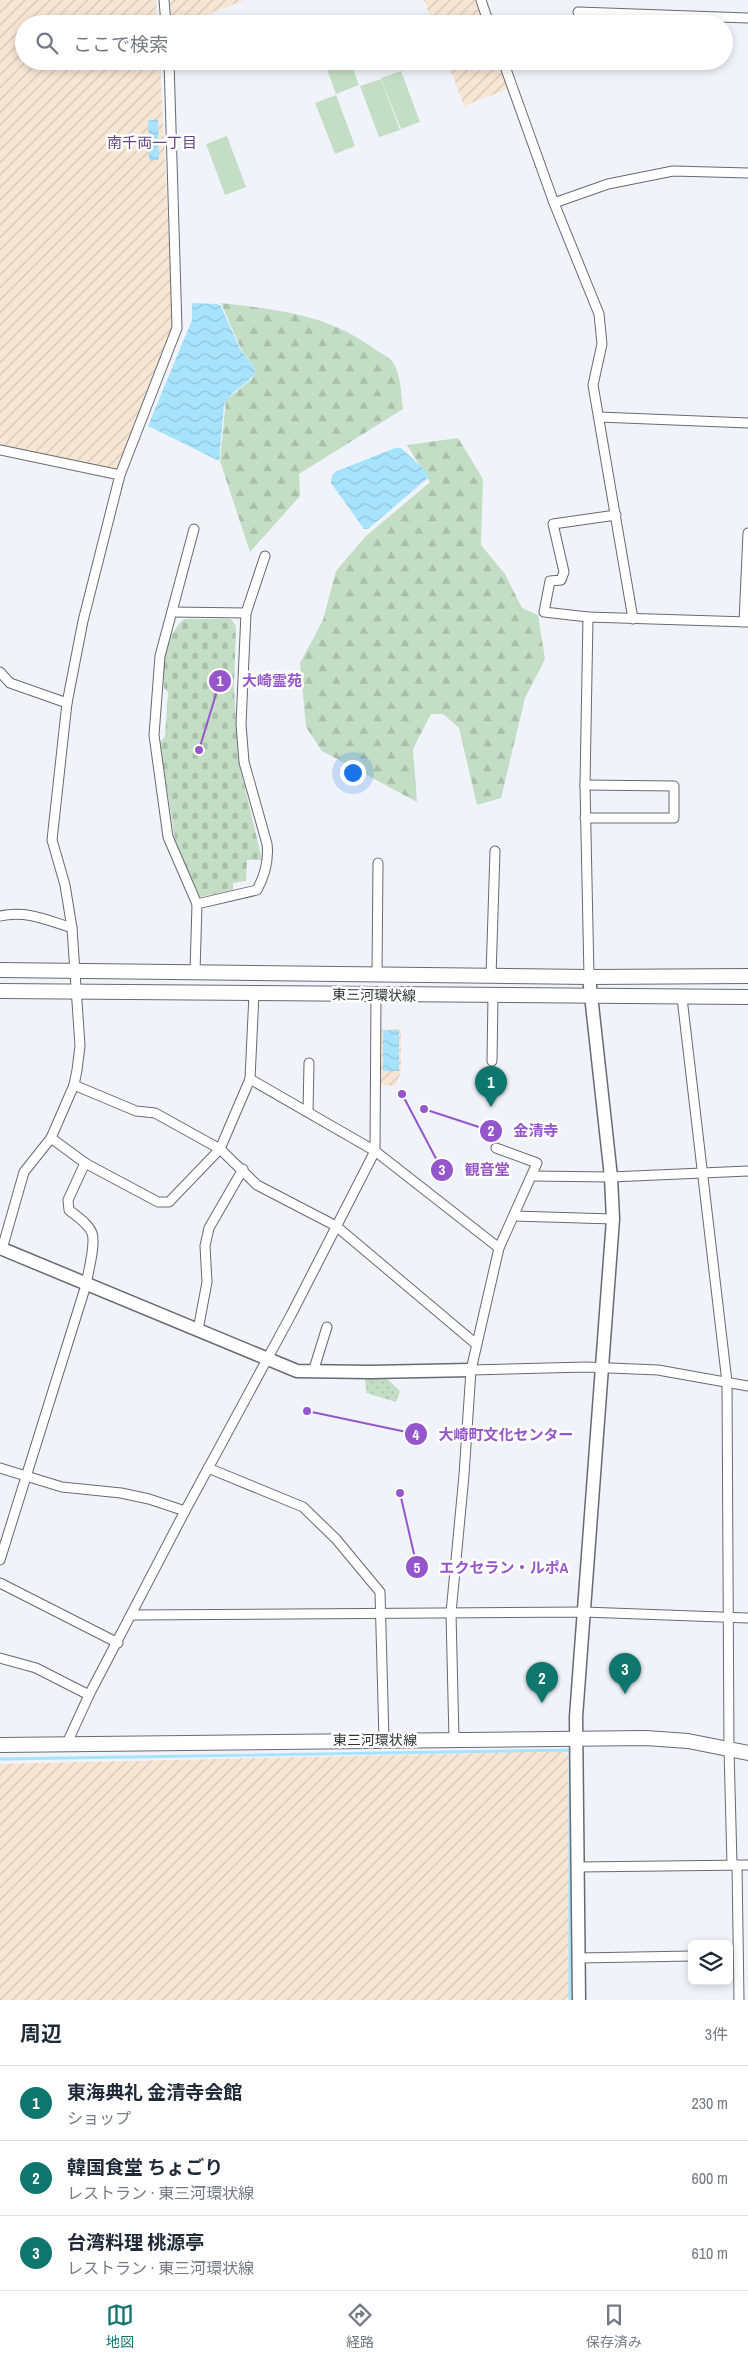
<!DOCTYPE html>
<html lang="ja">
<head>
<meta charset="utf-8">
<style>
  body { margin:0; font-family:"Archivo Narrow","Noto Sans JP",sans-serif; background:#f6f6f7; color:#1f2937 }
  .controls { position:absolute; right:15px; bottom:15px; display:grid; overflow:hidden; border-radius:8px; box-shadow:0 2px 8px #0003 }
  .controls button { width:45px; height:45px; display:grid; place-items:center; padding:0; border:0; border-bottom:1px solid #e0e1e3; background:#fff; color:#1f2937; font:25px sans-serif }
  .you { position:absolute; left:352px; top:772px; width:18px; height:18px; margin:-12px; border:4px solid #fff; border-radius:50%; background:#1a73e8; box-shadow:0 0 0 8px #1a73e833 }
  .badge { display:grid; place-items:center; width:32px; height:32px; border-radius:50%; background:#0f766e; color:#fff; font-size:16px; font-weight:700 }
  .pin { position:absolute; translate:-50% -41px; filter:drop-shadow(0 1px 2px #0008) }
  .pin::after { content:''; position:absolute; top:26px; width:18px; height:15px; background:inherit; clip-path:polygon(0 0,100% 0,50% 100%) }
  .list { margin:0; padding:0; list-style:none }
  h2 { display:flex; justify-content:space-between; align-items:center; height:65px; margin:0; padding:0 20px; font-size:21px }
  h2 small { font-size:16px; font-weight:400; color:#747a83 }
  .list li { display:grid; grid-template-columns:32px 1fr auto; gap:15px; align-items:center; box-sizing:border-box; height:75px; padding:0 20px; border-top:1px solid #e0e1e3 }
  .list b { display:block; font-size:19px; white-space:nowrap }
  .list p { margin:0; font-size:16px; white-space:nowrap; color:#747a83 }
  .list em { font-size:16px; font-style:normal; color:#747a83 }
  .icon { flex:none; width:28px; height:28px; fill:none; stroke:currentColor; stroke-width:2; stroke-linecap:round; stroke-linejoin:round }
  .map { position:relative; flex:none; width:748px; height:2000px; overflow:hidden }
  .search { position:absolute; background:#fff; box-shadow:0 2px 8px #0003; left:15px; right:15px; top:15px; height:55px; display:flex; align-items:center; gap:12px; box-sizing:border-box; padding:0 18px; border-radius:28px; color:#747a83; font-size:19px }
  .sheet { height:290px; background:#fff }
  nav { display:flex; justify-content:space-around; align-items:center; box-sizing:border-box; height:70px; border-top:1px solid #e0e1e3; background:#fff; font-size:14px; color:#747a83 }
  nav a { display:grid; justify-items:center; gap:2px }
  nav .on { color:#0f766e }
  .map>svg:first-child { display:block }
</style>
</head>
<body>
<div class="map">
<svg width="748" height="2000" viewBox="0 0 748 2000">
  <defs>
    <pattern id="industrial-furrows" width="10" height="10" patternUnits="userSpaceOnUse" patternTransform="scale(1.25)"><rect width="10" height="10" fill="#f8e6d5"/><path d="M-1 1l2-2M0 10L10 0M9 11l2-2" fill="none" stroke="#d5c6b7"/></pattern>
    <pattern id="forest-firs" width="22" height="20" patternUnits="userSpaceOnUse" patternTransform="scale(1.25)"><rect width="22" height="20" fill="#c4dec6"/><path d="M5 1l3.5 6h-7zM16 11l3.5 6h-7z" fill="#a9bfab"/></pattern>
    <pattern id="cemetery-stones" width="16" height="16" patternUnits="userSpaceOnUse" patternTransform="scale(1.25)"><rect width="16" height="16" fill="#c4dec6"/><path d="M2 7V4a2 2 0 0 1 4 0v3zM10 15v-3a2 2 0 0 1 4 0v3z" fill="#a9bfab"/></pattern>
    <pattern id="park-dots" width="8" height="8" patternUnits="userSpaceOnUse" patternTransform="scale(1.25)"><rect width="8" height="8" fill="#c4dec6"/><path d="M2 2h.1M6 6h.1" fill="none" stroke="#a9bfab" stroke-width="1.8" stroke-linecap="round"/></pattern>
    <pattern id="water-waves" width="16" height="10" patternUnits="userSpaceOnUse" patternTransform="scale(1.25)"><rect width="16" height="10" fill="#a8e3fe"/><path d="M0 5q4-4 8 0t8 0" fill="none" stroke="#91c3da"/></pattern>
  </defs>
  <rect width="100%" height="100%" fill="#f0f4fa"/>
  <g fill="url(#industrial-furrows)">
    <polygon points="0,0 156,0 158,24 24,24 24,61 160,61 173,319 172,330 118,471 0,446"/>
    <polygon points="170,0 245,0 182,24 172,24"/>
    <polygon points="424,0 475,0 484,24 433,24"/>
    <polygon points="447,61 498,61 508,89 464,106"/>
    <polygon points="401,1029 401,1072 395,1086 380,1085 380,1030"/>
    <polygon points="564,1751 568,1755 571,1995 566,2000 0,2000 0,1764"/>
  </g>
  <g fill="#c4dec6">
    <polygon points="324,61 350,61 359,85 336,94"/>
    <polygon points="401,71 420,122 401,129 381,78"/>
    <polygon points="381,79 400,130 379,137 360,86"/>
    <polygon points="336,95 355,146 335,154 315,103"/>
    <polygon points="227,136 246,187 225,195 206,144"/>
  </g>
  <g fill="url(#forest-firs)">
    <path d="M 221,303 C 279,310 327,314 376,350 C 382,354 391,358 394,364 C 401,377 401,394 403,409 L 299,474 L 300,496 L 250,552 L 220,461 L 226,400 L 252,379 L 255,372 L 254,367 L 241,349 Z"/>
    <polygon points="458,438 483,479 481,545 505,574 522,608 538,615 545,659 525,698 501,798 477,805 459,728 443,714 431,714 413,749 417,802 322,751 306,727 300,663 323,620 336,571 365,537 430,482 407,445"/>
  </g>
  <path fill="url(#cemetery-stones)" d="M 184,619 L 231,619 L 236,626 L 234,687 L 238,758 L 262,860 L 247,860 L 246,881 L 233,883 L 233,890 L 200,897 L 175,840 L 160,743 L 165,736 L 168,692 L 164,688 C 163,662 164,638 184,619 Z"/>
  <polygon fill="url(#park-dots)" points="365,1378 386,1378 400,1391 396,1402 366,1393"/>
  <g fill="url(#water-waves)">
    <polygon points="148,120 158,120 159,160 149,160"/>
    <path d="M 192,303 L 217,304 L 221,306 L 240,349 L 254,367 L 255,373 C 247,386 229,391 224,406 L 219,461 L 148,426 L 192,320 Z"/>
    <polygon points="395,448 401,448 427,472 429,477 368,529 364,529 331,483 332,475 337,471"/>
    <rect x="383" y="1030" width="16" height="41"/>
  </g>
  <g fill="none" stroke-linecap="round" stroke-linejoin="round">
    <polyline stroke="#a8e3fe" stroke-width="3" points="0,1759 570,1750 570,2000"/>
    <g stroke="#676a70" stroke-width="11">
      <g id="street">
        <polyline points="164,0 166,24"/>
        <polyline points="481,0 489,24"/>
        <polyline points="578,12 748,18"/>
        <polyline points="503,61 554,203 599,314 602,344 593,385 633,619"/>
        <polyline points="554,203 608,184 673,171 748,173"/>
        <polyline points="599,417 748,423"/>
        <polyline points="0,450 120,475"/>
        <polyline points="194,529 160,656 154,735 168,837 197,904 195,972"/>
        <polyline points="172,612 246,613"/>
        <polyline points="588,617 544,612 550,581 561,580 564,572 553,524 616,515"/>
        <polyline points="744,622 748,533"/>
        <polyline points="0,672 10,683 67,703"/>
        <polyline points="585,785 674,786 674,818 585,818"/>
        <path d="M 197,904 L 257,890 C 265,875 269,860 267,844 L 244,762 L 241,724 L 246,613 L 265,556"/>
        <path d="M 0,916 C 26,910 47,920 72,928"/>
        <polyline points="377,974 378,863"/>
        <polyline points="491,976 495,851"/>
        <polyline points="589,977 585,785 588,617 748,622"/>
        <polyline points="682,998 727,1382 729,1749 732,1864"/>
        <polyline points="492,1061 493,996"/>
        <polyline points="250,1079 375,1151 499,1248"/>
        <polyline points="74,1085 136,1111 155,1113 220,1149 257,1185 336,1226 476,1344"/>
        <polyline points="308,1112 309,1063"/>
        <polyline points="85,1163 158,1202 169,1202 220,1149 250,1079 254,994"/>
        <polyline points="532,1176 611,1177 748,1171"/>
        <polyline points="514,1216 613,1219"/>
        <polyline points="2,1249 24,1172 51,1138 74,1085 77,1070 80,1046 72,928 65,885 52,840 67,703 83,621 120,475 177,328 169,61"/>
        <polyline points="198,1330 207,1282 205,1246 209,1228 243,1169"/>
        <polyline points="471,1370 586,1367 658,1370 748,1386"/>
        <polyline points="313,1372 327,1327"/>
        <polyline points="0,1468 62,1487 121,1493 149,1499 185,1511"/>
        <polyline points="208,1468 303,1507 336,1539 380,1592 384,1740"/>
        <path d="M 0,1560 L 86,1285 C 88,1272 96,1244 92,1233 C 88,1223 76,1216 69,1210 L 68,1200 L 85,1163 L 51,1138"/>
        <polyline points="0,1583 118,1643"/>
        <polyline points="133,1615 584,1612 748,1618"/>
        <polyline points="0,1658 36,1668 89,1695"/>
        <polyline points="454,1740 451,1613 464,1475 471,1370 499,1248 537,1163 496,1148"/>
        <polyline points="67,1743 89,1695 185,1511 291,1315 375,1151 376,995"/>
        <polyline points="737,1865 739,2000"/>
        <polyline points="578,1867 748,1865"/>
        <polyline points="579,1958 692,1956"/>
      </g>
    </g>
    <g stroke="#676a70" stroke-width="15">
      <g id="secondary">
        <polyline points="0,1248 297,1371 370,1372 471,1370"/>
        <polyline points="579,2000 576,1717 613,1219 611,1177 589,977"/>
      </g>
    </g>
    <g stroke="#676a70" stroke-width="16">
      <g id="primary">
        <polyline points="0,970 589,977 748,976"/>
        <polyline points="0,991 748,997"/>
        <polyline points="0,1745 646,1738 688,1741 748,1753"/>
      </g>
    </g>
    <use href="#street" stroke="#fff" stroke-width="9"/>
    <use href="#secondary" stroke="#fff" stroke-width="12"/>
    <use href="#primary" stroke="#fff" stroke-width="14"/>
  </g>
  <g text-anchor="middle" stroke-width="5" stroke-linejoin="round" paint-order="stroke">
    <g font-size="14" fill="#313335" stroke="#fff">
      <text transform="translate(374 995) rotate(1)" y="5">東三河環状線</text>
      <text x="375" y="1745">東三河環状線</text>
    </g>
    <g font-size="15" fill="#654681" stroke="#fff">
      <text x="152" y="148">南千両一丁目</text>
    </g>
  </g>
  <path fill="none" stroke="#9555cb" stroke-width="2" d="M199 750L220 681M424 1109L491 1131M402 1094L442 1170M307 1411L416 1434M400 1493L417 1567"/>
  <g fill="#9555cb" stroke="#fff" stroke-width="2">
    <circle cx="199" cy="750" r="5"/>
    <circle cx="424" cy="1109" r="5"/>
    <circle cx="402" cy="1094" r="5"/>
    <circle cx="307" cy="1411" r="5"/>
    <circle cx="400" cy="1493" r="5"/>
    <circle cx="220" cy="681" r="12"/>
    <circle cx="491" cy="1131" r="12"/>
    <circle cx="442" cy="1170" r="12"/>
    <circle cx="416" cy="1434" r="12"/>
    <circle cx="417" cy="1567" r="12"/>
  </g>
  <g font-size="15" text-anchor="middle" font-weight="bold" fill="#fff">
    <text x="220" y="686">1</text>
    <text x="491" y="1136">2</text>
    <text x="442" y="1175">3</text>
    <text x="416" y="1440">4</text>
    <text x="417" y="1573">5</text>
  </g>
  <g font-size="15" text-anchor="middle" font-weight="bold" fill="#9555cb" stroke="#fff" stroke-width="5" stroke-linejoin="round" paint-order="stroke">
    <text x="272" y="686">大崎霊苑</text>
    <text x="536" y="1136">金清寺</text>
    <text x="487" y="1175">観音堂</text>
    <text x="506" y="1440">大崎町文化センター</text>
    <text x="504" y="1573">エクセラン・ルポA</text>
  </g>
</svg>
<div class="controls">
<button><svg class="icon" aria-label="layers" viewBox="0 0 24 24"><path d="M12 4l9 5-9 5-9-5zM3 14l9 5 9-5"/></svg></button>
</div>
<div class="you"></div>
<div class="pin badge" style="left:491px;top:1107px">1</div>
<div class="pin badge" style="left:542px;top:1703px">2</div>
<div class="pin badge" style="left:625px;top:1694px">3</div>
<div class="search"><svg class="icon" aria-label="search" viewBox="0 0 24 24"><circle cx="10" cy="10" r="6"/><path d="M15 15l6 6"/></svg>ここで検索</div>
</div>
<section class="sheet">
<h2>周辺<small>3件</small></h2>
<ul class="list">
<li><span class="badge">1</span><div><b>東海典礼 金清寺会館</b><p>ショップ</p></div><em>230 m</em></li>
<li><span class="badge">2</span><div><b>韓国食堂 ちょごり</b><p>レストラン · 東三河環状線</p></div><em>600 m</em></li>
<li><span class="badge">3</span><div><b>台湾料理 桃源亭</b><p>レストラン · 東三河環状線</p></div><em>610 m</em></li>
</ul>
</section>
<nav>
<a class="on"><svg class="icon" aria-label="map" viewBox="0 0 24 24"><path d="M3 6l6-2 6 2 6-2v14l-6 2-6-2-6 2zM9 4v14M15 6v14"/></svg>地図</a>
<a><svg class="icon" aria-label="directions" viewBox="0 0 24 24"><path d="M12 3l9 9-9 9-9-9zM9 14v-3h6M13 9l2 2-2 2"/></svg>経路</a>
<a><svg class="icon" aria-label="saved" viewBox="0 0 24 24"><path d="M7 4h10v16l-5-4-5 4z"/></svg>保存済み</a>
</nav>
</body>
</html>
